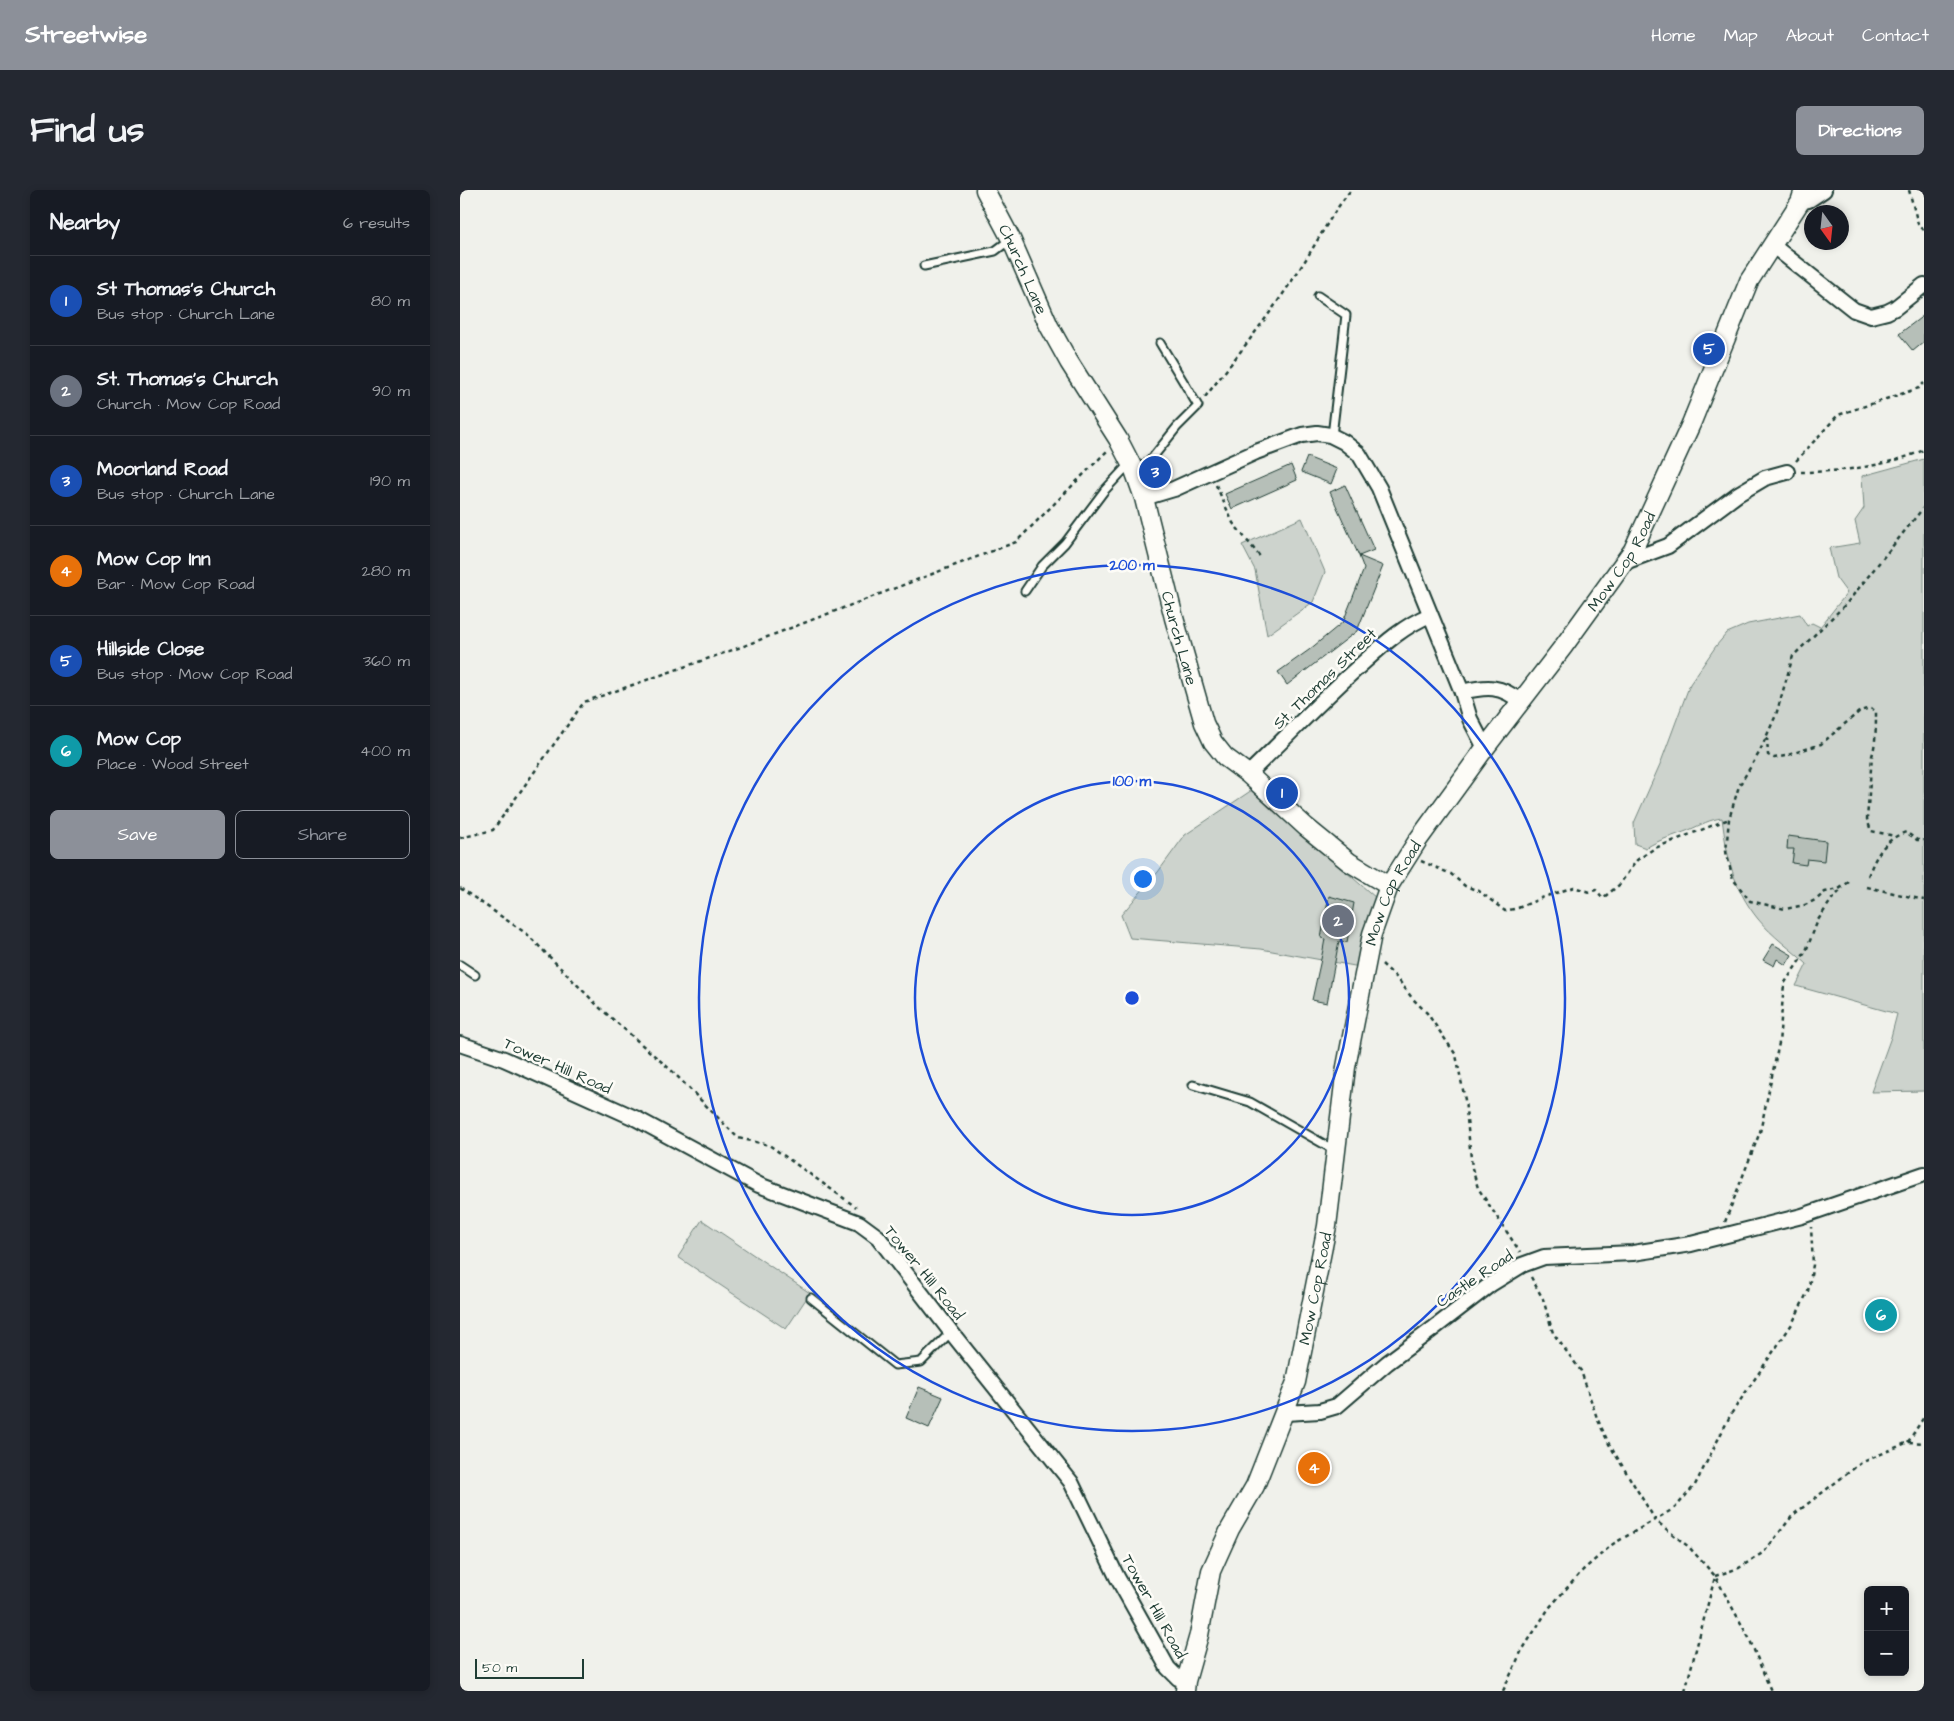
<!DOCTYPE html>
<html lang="en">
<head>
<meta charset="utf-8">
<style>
  body { margin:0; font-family:"Architects Daughter",sans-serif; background:#242831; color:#f1f3f6 }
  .controls { position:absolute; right:15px; bottom:15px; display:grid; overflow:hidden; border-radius:8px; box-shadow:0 2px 8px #0003 }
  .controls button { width:45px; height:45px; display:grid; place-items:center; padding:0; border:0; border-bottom:1px solid #363941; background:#171b24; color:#f1f3f6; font:25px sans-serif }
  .compass { position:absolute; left:1344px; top:15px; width:45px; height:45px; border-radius:50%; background:#171b24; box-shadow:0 2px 8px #0003; rotate:165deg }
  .scale { position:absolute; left:15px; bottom:12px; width:109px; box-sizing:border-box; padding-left:5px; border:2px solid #1f3d34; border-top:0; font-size:14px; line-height:18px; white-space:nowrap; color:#1f3d34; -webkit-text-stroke:4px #fdfcf7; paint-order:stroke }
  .you { position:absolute; left:682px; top:688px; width:18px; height:18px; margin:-12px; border:4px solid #fff; border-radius:50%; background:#1a73e8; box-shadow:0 0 0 8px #1a73e833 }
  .badge { display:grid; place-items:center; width:32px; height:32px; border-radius:50%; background:#8c9099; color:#fff; font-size:16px; font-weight:700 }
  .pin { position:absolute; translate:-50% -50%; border:2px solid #fff; box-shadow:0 1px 5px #0006 }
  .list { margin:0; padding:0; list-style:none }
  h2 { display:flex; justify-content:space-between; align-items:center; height:65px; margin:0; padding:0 20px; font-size:21px }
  h2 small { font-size:16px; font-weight:400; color:#9ea1a6 }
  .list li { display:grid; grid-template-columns:32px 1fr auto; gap:15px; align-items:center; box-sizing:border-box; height:90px; padding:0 20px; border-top:1px solid #363941 }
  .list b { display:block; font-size:19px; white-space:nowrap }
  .list p { margin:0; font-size:16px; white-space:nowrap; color:#9ea1a6 }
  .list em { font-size:16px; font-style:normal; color:#9ea1a6 }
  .actions { display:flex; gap:10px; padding:15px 20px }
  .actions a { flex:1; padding:11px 0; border:1px solid #8c9099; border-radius:8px; text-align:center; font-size:18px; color:#8c9099 }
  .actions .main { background:#8c9099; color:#fff }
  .map { position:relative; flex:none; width:1464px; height:1501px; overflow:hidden; border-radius:8px }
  header { display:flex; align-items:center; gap:30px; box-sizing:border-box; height:70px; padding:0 25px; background:#8c9099; color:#fff }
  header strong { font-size:24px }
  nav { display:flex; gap:28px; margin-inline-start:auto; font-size:18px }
  .intro { display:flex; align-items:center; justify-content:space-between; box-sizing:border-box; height:120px; padding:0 30px }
  h1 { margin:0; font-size:35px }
  .button { padding:12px 22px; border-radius:8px; background:#8c9099; color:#fff; font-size:18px; font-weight:700 }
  main { display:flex; gap:30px; padding:0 30px }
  aside { flex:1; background:#171b24; border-radius:8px; box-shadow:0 2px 8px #0003 }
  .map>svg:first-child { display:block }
</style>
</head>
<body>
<header>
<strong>Streetwise</strong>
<nav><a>Home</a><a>Map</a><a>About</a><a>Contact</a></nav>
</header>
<div class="intro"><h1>Find us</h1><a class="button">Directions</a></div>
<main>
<aside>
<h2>Nearby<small>6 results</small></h2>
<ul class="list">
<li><span class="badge" style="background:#1a4fb4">1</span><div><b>St Thomas's Church</b><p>Bus stop · Church Lane</p></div><em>80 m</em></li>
<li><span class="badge" style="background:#6b7280">2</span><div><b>St. Thomas's Church</b><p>Church · Mow Cop Road</p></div><em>90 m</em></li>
<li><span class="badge" style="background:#1a4fb4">3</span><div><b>Moorland Road</b><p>Bus stop · Church Lane</p></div><em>190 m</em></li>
<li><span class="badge" style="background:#e8710a">4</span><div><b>Mow Cop Inn</b><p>Bar · Mow Cop Road</p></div><em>280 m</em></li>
<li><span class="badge" style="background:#1a4fb4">5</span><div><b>Hillside Close</b><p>Bus stop · Mow Cop Road</p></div><em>360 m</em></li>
<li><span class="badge" style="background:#0f9aa8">6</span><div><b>Mow Cop</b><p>Place · Wood Street</p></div><em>400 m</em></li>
</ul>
<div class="actions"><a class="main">Save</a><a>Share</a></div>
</aside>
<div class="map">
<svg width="1464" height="1501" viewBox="0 0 1464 1501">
  <rect width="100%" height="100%" fill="#f0f1eb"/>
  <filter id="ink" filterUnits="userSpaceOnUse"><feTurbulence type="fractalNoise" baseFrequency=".02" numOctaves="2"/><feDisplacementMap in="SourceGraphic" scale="10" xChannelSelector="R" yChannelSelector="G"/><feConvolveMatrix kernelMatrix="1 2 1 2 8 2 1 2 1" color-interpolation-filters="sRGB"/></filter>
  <g filter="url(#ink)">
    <g fill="#cdd3cd" stroke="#768880">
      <path d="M 1464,269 L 1464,901 L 1411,902 L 1431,847 L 1437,824 L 1336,796 L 1347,774 C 1332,760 1312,746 1298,729 C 1273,698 1267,667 1262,628 C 1251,629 1240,635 1229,640 C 1214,646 1200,649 1186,658 L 1175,654 L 1174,633 L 1201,572 L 1230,494 L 1256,456 L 1267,443 L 1288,434 L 1340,424 L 1347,436 L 1352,433 L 1360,437 L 1387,403 L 1376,388 L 1369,358 L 1400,353 L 1395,331 L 1404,318 L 1402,286 Z"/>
      <polygon points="842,328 865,382 853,412 807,445 795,380 782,355"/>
      <polygon points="792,600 916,708 900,777 801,759 670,748 661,725 698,682 725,645"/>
      <polygon points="242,1030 350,1103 326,1139 218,1067"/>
    </g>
    <g fill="#b6bfb8" stroke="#1f3d34">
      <polygon points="1464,125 1464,152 1453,161 1439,144"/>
      <polygon points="847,267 877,279 871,294 841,282"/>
      <polygon points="831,275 837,290 772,319 765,304"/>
      <polygon points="885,295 914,360 899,366 870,302"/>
      <polygon points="899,366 923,376 897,441 827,495 818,482 849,460 883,432 904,379"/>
      <polygon points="1328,646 1366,651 1364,671 1347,669 1346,675 1332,673 1334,659 1327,659"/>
      <polygon points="869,706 894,713 887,752 879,751 867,813 852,810 863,760 865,749 861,748"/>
      <polygon points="1313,754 1332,765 1326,775 1317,769 1314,776 1303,770"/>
      <polygon points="459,1197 483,1207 469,1238 446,1228"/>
    </g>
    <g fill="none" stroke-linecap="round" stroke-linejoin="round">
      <g stroke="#1f3d34" stroke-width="11">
        <g id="service">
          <polyline points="464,76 535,61 551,49"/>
          <polyline points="858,106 886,125 872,246"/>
          <polyline points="675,281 689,272 717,237 738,216 700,153"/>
          <polyline points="565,401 582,376 605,353 644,301 670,273"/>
          <polyline points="0,775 15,785"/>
          <polyline points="733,895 790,912 876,961"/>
          <polyline points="351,1108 435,1175 461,1172 491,1142"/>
        </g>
      </g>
      <g stroke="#1f3d34" stroke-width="18">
        <g id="minor">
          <polyline points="1340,12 1349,10 1364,0"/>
          <polyline points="1312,55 1394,120 1411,126 1427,122 1435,118 1464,95"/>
          <polyline points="684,308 714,299 796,262 842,245 857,243 870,245 884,252 899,264 919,298 1002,502 1010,529 1025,558"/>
          <polyline points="1165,372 1208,356 1278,304 1305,288 1327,282"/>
          <path d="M 1002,502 C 1027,496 1041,495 1061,512"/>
          <path d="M 788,584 C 827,547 864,507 904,472 C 925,453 944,436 970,425"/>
          <polyline points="0,854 44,869 177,929 299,995 399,1033 418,1047 491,1142 611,1292 657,1387 708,1478 718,1488 726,1491"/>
          <polyline points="825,1223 860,1221 877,1216 927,1173 970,1141 1031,1094 1062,1075 1084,1067 1173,1063 1231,1054 1342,1026 1464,984"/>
        </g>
      </g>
      <g stroke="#1f3d34" stroke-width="21">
        <g id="tertiary">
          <path id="s1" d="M 525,0 L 551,49 L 589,136 L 609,172 L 658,249 L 674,280 L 684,308 L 714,428 L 744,533 L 753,552 L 765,567 L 788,584 L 846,637 L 889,672 L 929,696"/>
          <path id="s2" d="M 725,1501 L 726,1491 L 739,1445 L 751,1381 L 770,1339 L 795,1296 L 836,1192 L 867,1036 L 886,877 L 912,744 L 929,696 L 958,650 L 1025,558 L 1103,457 L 1173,360 L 1231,234 L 1289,91 L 1340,12 L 1344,0"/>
        </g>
      </g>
      <g stroke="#1f3d34" stroke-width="2.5" stroke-dasharray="4 4" stroke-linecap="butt">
        <polyline points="1449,0 1458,34 1464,40"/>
        <path d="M 745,207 C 778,165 812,122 841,77 C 858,51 871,24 891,0"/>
        <polyline points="1336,271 1378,225 1459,198 1464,193"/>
        <path d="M 1341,282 C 1382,282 1427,276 1464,260"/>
        <polyline points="756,295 773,333 802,369"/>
        <path d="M 1307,547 L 1308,565 L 1314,568 L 1325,566 L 1361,554 L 1400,521 L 1410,518 L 1416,521 C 1416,534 1416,554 1412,566 L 1407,629 L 1411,641 L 1435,646"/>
        <polyline points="0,648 33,640 124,512 281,457 556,352 647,261"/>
        <polyline points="961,671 991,684 1005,696 1019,701 1045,721 1058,718 1084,707 1114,697 1129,702 1136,700 1143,708 1159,695 1177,670 1195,658 1269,629"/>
        <path d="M 1408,686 C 1416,665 1425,649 1446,642 L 1457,650 L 1464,650"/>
        <polyline points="1389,692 1379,699 1365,702 1357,709 1345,715 1325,719 1290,711 1273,689 1266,662 1269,629 1279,596 1299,563 1316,525 1333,466 1386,414 1464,317"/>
        <polyline points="1407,697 1464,710"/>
        <polyline points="0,698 67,744 140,818 212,881 278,948 309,955 396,1017"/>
        <polyline points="922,774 938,789 952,808 967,823 996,865 1005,910 1012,978 1018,998 1060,1062"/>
        <polyline points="1265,1032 1300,942 1319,853 1324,794 1346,761 1358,730 1372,709 1383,698"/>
        <polyline points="1071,1087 1083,1109 1093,1143 1121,1181 1137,1228 1149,1254 1196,1331 1229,1357 1255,1386 1289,1448 1311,1501"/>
        <polyline points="1448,1252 1464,1227"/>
        <polyline points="1255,1386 1279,1378 1304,1362 1333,1325 1401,1273 1448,1252 1464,1253"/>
        <polyline points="1043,1501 1061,1462 1089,1418 1123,1380 1153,1354 1215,1318 1235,1295 1271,1224 1332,1134 1348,1101 1353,1075 1351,1037"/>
        <polyline points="1225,1501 1255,1387"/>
      </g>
      <use href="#service" stroke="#fdfcf7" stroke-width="7"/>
      <use href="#minor" stroke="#fdfcf7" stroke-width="14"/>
      <use href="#tertiary" stroke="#fdfcf7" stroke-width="18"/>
    </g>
  </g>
  <g fill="none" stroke="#1d4ed8" stroke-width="2.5">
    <circle cx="672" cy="808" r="217"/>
    <circle cx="672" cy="808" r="433"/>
  </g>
  <g text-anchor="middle" stroke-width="5" stroke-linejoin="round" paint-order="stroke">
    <g font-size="16" fill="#1f3d34" stroke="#fdfcf7">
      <text dy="6" stroke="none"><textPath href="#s1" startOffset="88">Church Lane</textPath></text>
      <text dy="6" stroke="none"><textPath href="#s2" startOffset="1236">Mow Cop Road</textPath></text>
      <text dy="6" stroke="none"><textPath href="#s1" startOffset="492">Church Lane</textPath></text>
      <text transform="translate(864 488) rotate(-44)" y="6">St. Thomas Street</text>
      <text dy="6" stroke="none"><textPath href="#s2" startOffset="831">Mow Cop Road</textPath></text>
      <text transform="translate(98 875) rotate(24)" y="6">Tower Hill Road</text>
      <text transform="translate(465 1082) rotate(51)" y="6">Tower Hill Road</text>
      <text transform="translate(1014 1088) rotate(-34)" y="6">Castle Road</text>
      <text dy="6" stroke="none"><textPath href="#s2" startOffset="426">Mow Cop Road</textPath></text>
      <text transform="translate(695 1416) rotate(61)" y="6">Tower Hill Road</text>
    </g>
  </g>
  <circle cx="672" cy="808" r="8" fill="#1d4ed8" stroke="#fdfcf7" stroke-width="2.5"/>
  <g font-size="15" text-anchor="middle" font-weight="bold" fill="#1d4ed8" stroke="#fdfcf7" stroke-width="5" stroke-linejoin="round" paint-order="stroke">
    <text x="672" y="380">200 m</text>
    <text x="672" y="596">100 m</text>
  </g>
</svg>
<div class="controls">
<button>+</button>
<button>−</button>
</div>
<svg class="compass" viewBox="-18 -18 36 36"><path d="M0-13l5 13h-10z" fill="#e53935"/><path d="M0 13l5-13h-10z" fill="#9ea1a6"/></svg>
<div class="scale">50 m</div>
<div class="you"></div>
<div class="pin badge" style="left:822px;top:603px;background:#1a4fb4">1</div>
<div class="pin badge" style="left:878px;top:731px;background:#6b7280">2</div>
<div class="pin badge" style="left:695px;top:282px;background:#1a4fb4">3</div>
<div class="pin badge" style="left:854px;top:1278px;background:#e8710a">4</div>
<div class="pin badge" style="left:1249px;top:159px;background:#1a4fb4">5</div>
<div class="pin badge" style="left:1421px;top:1125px;background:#0f9aa8">6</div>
</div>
</main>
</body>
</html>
